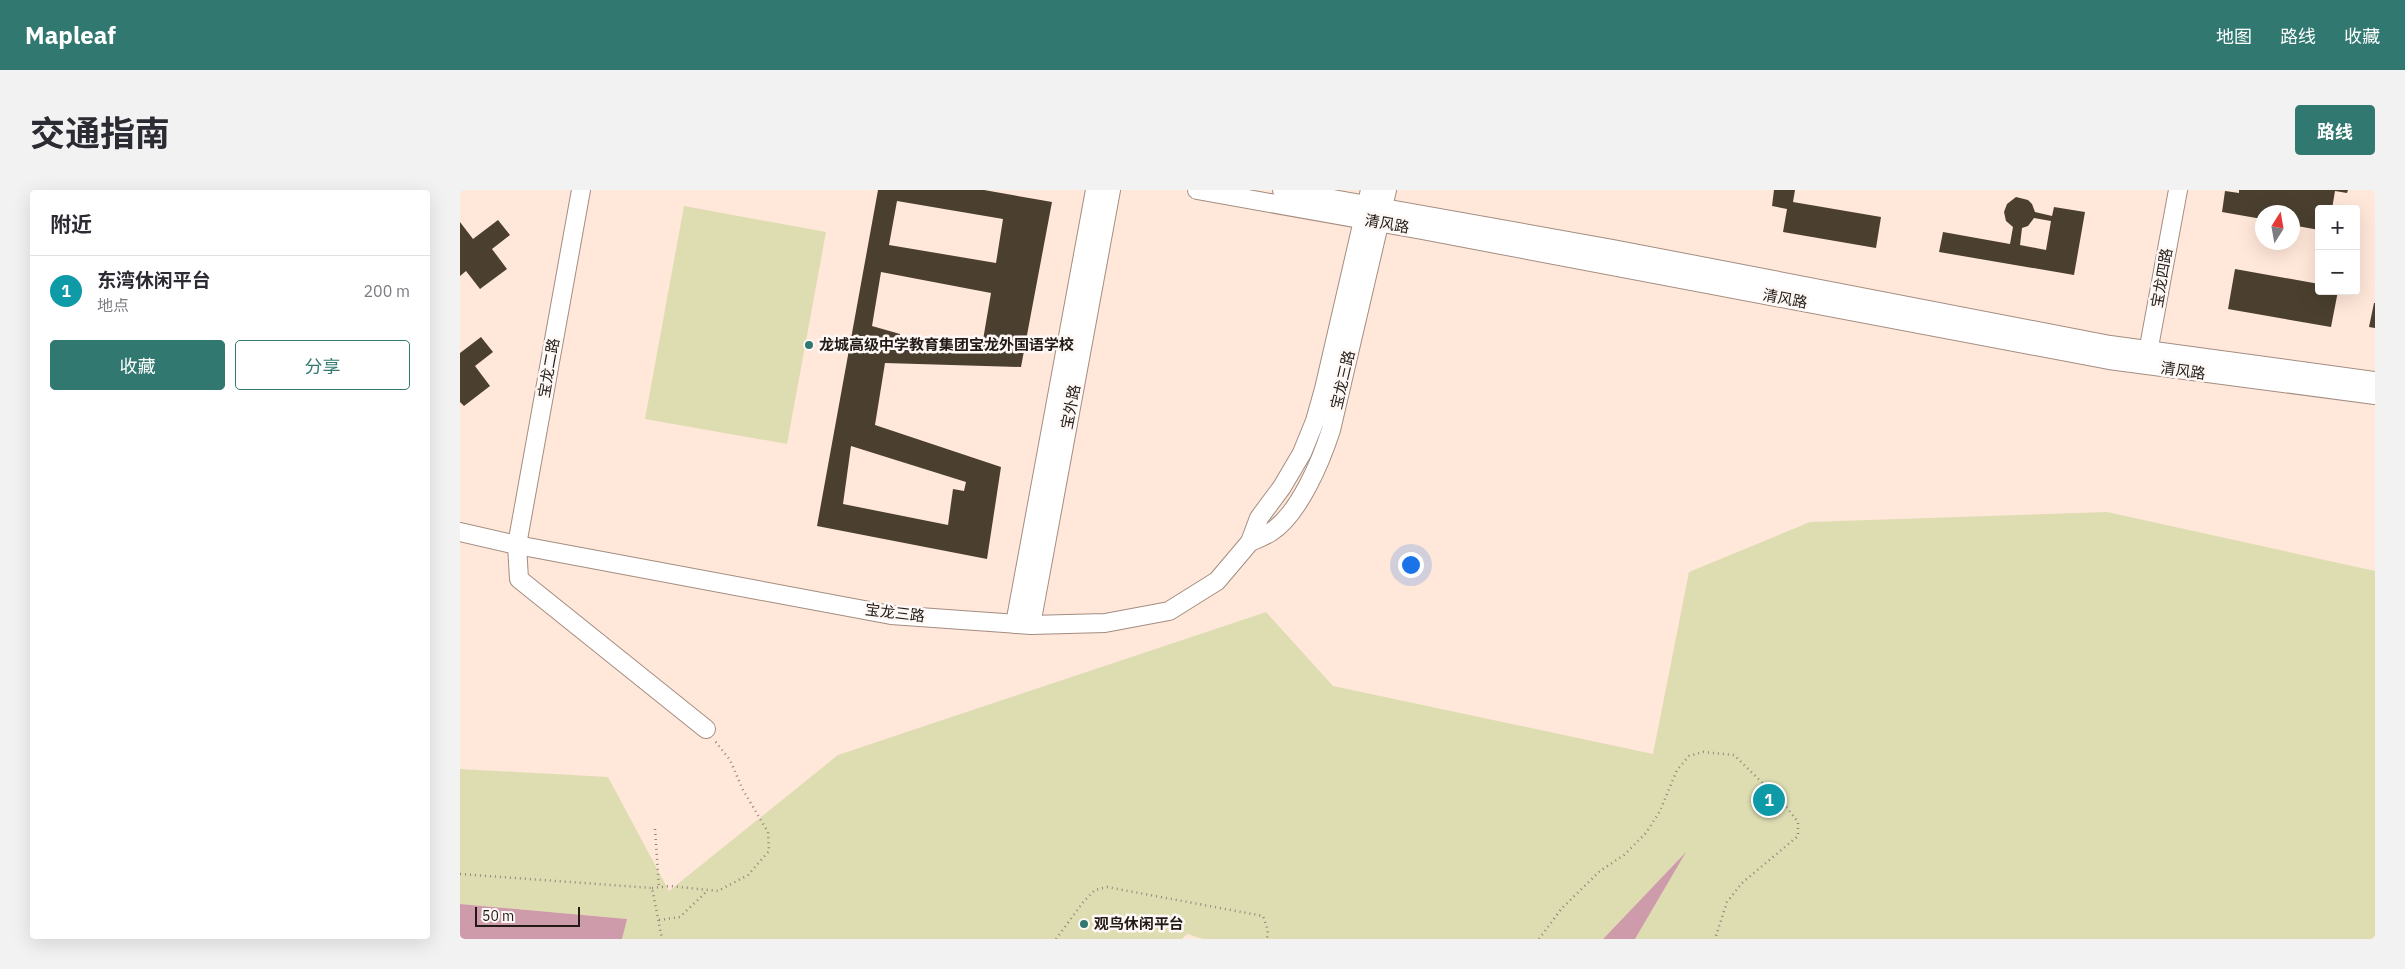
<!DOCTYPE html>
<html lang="zh">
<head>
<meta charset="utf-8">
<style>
  body { margin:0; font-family:"IBM Plex Sans","Noto Sans SC",sans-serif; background:#f2f2f3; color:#2b2b33 }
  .controls { position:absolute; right:15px; top:15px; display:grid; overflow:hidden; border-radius:5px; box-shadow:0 5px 20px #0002 }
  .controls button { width:45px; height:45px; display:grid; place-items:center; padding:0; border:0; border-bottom:1px solid #e1e1e2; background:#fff; color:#2b2b33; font:25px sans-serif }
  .compass { position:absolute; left:1795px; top:15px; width:45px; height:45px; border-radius:50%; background:#fff; box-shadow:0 5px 20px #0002; rotate:11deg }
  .scale { position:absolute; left:15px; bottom:12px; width:105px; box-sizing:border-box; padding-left:5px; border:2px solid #221a15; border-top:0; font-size:14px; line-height:18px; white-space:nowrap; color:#221a15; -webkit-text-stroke:4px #fdf8f6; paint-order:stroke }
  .you { position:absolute; left:950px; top:374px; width:18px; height:18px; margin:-12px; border:4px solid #fff; border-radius:50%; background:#1a73e8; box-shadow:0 0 0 8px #1a73e833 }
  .badge { display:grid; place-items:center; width:32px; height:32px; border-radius:50%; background:#317870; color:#fff; font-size:16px; font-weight:700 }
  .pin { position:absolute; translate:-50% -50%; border:2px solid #fff; box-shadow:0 1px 5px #0006 }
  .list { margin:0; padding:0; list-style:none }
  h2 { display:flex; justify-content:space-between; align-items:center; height:65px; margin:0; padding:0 20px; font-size:21px }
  h2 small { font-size:16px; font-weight:400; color:#7c7c81 }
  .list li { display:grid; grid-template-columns:32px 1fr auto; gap:15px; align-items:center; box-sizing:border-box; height:70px; padding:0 20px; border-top:1px solid #e1e1e2 }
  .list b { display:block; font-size:19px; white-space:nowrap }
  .list p { margin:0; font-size:16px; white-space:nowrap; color:#7c7c81 }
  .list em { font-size:16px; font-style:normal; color:#7c7c81 }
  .actions { display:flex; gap:10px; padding:15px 20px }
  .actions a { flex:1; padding:11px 0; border:1px solid #317870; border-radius:5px; text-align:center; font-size:18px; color:#317870 }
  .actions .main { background:#317870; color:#fff }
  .map { position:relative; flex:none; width:1915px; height:749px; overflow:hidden; border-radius:5px }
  header { display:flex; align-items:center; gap:30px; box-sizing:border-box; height:70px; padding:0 25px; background:#317870; color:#fff }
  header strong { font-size:24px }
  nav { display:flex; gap:28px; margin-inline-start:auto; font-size:18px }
  .intro { display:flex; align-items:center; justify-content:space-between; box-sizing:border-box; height:120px; padding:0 30px }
  h1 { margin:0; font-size:35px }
  .button { padding:12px 22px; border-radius:5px; background:#317870; color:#fff; font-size:18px; font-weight:700 }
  main { display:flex; gap:30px; padding:0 30px }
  aside { flex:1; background:#fff; border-radius:5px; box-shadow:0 5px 20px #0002 }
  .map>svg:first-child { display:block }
</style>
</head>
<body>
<header>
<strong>Mapleaf</strong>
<nav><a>地图</a><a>路线</a><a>收藏</a></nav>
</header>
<div class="intro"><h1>交通指南</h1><a class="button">路线</a></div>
<main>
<aside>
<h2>附近<small></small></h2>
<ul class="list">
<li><span class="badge" style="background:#0f9aa8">1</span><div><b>东湾休闲平台</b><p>地点</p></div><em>200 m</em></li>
</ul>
<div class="actions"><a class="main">收藏</a><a>分享</a></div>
</aside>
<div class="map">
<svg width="1915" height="749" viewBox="0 0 1915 749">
  <rect width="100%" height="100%" fill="#ffe7d9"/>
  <g fill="#deddb2">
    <polygon points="224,16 366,42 327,254 185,229"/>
    <polygon points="1647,322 1915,381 1915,749 1175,749 1224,664 1143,749 743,749 727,744 722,749 162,749 166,729 0,714 0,579 148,587 209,701 378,565 806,422 873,496 1193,564 1229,382 1350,332"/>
  </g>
  <g fill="#cd9baa">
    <polygon points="1226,662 1175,749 1143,749 1144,748"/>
    <polygon points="0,714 167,729 162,749 0,749"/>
  </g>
  <g fill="#4b402f" fill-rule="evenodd">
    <path d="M 418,0 L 524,0 L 592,12 L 561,177 L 425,173 L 415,235 L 541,277 L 527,369 L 357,336 ZM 437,11 L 543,29 L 536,73 L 429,55 ZM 421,82 L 531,103 L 523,150 L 440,152 L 440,144 L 412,136 ZM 391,256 L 506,292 L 504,301 L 493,299 L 488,335 L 383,314 Z"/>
    <polygon points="1314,0 1335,0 1333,12 1421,27 1416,58 1323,42 1327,19 1312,16"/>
    <polygon points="1779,0 1888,0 1887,3 1875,1 1872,19 1859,19 1859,40 1832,35 1832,22 1802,22 1802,29 1762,22 1765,1 1779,3"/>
    <path d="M 1556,7 L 1568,10 L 1572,14 L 1575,22 L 1592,26 L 1594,17 L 1625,22 L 1614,85 L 1479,62 L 1483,42 L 1550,54 L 1553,37 L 1546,31 L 1544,22 L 1547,14 ZM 1574,28 L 1591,31 L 1586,60 L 1560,55 L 1562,38 L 1568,36 Z"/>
    <polygon points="38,30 50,45 32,59 47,79 20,99 6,81 0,86 0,32 13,49"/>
    <polygon points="1775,79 1859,94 1859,101 1878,101 1871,137 1768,119"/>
    <polygon points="1914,113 1915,113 1915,138 1909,137"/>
    <polygon points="21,147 33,162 15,176 30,196 4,216 0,212 0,163"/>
  </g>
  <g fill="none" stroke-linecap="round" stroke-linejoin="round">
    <g stroke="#a38d81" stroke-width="20">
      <g id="minor">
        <polyline points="121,0 57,355 59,389 246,539"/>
        <polyline points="737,0 962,40 1649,170 1915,205"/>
        <polyline points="822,0 1153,59 1650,155 1915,191"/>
        <polyline points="1686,173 1718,0"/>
        <polyline points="0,342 57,355 431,425 571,435 645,433 709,421 757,391 790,352 799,328 822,297 842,263 855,231 864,199 910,0"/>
        <path d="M 790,352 C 797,349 805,346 811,342 C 839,324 861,271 871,240 L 927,0"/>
        <polyline points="555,434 635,0"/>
        <polyline points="571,435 651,0"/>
      </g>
    </g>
    <g stroke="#938379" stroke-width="2.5" stroke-dasharray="1 4" stroke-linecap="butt">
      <polyline points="195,639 199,698"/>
      <polyline points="0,684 192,698 202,749"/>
      <polyline points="192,698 210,696 258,701 288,685 309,661 308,642 283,600 270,570 255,551"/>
      <polyline points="199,730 220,727 247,701"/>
      <polyline points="596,749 624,711 635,700 647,697 803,726 808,740 807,749"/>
      <polyline points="1079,749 1102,718 1140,681 1164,665 1186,643 1200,621 1217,580 1229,566 1243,562 1274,565 1324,614 1338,632 1338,646 1282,693 1267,712 1255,749"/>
    </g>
    <use href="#minor" stroke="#fff" stroke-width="18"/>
  </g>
  <g fill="#317870" stroke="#fdf8f6" stroke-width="2">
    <circle cx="349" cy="155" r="5"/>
    <circle cx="624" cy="734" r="5"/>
  </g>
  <g text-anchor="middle" stroke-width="5" stroke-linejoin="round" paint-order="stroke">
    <g font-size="15" fill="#221a15" stroke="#fdf8f6">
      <text transform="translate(927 34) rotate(10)" y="5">清风路</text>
      <text transform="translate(1702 88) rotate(-80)" y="5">宝龙四路</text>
      <text transform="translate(1325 109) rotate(11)" y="5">清风路</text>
      <text transform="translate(89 178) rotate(-80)" y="5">宝龙二路</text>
      <text transform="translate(1723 181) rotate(8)" y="5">清风路</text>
      <text transform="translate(883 190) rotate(-77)" y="5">宝龙三路</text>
      <text transform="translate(611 217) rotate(-79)" y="5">宝外路</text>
      <text transform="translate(435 423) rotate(7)" y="5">宝龙三路</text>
    </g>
    <g font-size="15" font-weight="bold" fill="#221a15" stroke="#fdf8f6" text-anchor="start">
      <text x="359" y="160">龙城高级中学教育集团宝龙外国语学校</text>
      <text x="634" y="739">观鸟休闲平台</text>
    </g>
  </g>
</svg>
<div class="controls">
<button>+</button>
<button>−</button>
</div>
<svg class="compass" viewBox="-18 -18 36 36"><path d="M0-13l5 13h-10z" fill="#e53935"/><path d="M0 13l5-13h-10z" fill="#7c7c81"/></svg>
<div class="scale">50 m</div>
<div class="you"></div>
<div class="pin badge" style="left:1309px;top:610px;background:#0f9aa8">1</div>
</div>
</main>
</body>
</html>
